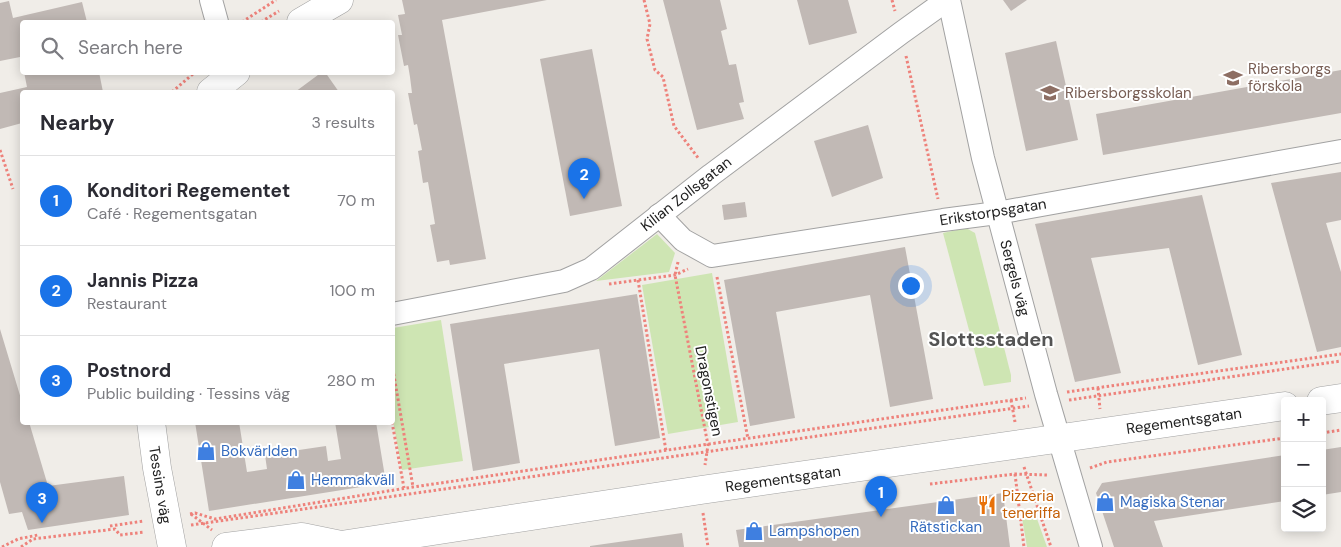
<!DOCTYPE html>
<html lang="en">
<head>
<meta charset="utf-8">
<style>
  body { margin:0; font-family:"DM Sans",sans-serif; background:#f2f2f3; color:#2b2b33 }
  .controls { position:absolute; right:15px; bottom:15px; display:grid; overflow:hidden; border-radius:5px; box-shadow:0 2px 12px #0003 }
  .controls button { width:45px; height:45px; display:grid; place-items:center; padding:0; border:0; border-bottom:1px solid #e1e1e2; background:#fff; color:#2b2b33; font:25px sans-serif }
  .you { position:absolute; left:910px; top:285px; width:18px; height:18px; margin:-12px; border:4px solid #fff; border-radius:50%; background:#1a73e8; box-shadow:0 0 0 8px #1a73e833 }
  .badge { display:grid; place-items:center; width:32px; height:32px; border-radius:50%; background:#1a73e8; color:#fff; font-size:16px; font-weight:700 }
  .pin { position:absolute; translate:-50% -41px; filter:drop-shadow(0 1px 2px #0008) }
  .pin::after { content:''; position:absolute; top:26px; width:18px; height:15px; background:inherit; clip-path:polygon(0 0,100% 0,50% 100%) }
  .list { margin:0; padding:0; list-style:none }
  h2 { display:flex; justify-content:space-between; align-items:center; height:65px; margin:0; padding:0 20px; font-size:21px }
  h2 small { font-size:16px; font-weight:400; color:#7c7c81 }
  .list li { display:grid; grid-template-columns:32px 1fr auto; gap:15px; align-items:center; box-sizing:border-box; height:90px; padding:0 20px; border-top:1px solid #e1e1e2 }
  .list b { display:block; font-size:19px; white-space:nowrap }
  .list p { margin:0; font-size:16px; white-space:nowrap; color:#7c7c81 }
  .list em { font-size:16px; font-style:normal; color:#7c7c81 }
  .icon { flex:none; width:28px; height:28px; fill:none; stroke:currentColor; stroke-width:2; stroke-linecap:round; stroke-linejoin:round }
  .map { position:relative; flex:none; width:1341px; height:547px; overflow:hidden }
  .search { position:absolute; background:#fff; box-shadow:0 2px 12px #0003; left:20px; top:20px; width:375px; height:55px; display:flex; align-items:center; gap:12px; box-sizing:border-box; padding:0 18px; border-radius:5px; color:#7c7c81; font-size:19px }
  .panel { position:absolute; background:#fff; box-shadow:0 2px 12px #0003; left:20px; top:90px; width:375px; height:335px; border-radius:5px }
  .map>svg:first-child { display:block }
</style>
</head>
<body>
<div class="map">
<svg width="1341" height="547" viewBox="0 0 1341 547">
  <rect width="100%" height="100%" fill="#f0ede8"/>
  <g fill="#cee5b3">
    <polygon points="966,228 975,233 1011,375 1011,382 984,386 943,233"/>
    <polygon points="657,234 675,253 669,272 596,281"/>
    <polygon points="712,273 738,422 668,434 642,285"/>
    <polygon points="441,320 463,461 402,470 393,421 393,328"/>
    <polygon points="1036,516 1047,547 1027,547 1022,518"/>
  </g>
  <g fill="#c1b9b5">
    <polygon points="402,0 547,0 442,20 486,259 450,265 449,260 437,262 430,225 435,224 428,182 423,183 418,151 422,150 417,124 414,125 408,93 412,93 410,77 408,65 404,66 398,35 402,35 398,15 405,14"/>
    <polygon points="663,0 720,0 727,29 721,31 729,65 736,64 744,102 739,103 744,119 697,130"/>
    <polygon points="797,0 848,0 857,33 809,45"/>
    <polygon points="1003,0 1027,0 1011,11"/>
    <polygon points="9,1 13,18 82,2 87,22 22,22 22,63 20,57 0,61 0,3"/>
    <polygon points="1056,41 1078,140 1026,151 1005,53"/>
    <polygon points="592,49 622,206 570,216 540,59"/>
    <polygon points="1341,70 1341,113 1103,155 1096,114"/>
    <polygon points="24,72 99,72 103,92 22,92 22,123 0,129 0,93 27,87"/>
    <polygon points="322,72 325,72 339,92 295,92"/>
    <polygon points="868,125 883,178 832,197 814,141"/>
    <polygon points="1341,172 1341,220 1326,223 1341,272 1341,347 1317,352 1271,183"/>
    <polygon points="1202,195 1242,355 1198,365 1169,248 1091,258 1121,373 1075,382 1035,224"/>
    <polygon points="745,202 747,217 724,220 722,205"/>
    <polygon points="905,247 933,399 890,407 870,295 776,312 795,418 750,426 724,280"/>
    <polygon points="637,294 660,438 615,446 599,349 504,364 520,463 473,471 450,324"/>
    <polygon points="0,329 22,402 22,422 29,422 48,486 124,476 129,515 28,530 22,512 9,514 0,482"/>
    <polygon points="195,422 239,422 247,472 267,469 265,455 326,446 328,461 341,459 335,422 376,422 386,483 209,511"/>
    <polygon points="1341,447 1341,492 1322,495 1322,450"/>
    <polygon points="1285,455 1285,501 1154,521 1163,547 1114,547 1096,493 1102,483"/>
    <polygon points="1003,493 1010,547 739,547 736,530"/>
    <polygon points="682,533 684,547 590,547 590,546"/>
  </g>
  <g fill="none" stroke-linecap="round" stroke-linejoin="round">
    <g stroke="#a2a2a2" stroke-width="24">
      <g id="minor">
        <polyline points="211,0 217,22"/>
        <polyline points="949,0 983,158 1046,394 1091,547"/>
        <polyline points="659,215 683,240 712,256 943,220 997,213 1341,151"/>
        <polyline points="392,314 564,281 591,269 711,175 901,33 947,0"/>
      </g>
    </g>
    <g stroke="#a2a2a2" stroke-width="29">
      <g id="tertiary">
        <polyline points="301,22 339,0"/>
        <polyline points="211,92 236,72"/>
        <polyline points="1321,401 1341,398"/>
        <polyline points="151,422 157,468 172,547"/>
        <polyline points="226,547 302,537 341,545"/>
        <polyline points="336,547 341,545 701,490 1285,406"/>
      </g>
    </g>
    <g stroke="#ee827b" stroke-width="3" stroke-dasharray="2.5 2.5" stroke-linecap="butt">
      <polyline points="644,0 650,24 647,39 655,70 663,77 674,126 699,159"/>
      <polyline points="892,0 895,11"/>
      <polyline points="242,22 276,0"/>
      <polyline points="261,22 279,11"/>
      <polyline points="906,56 938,199"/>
      <polyline points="172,92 194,73"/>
      <polyline points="0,150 13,189"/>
      <polyline points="678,262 675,275 708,445 705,465"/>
      <polyline points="717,277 748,439"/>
      <polyline points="638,280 666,451"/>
      <polyline points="609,284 675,275 688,269"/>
      <polyline points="392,364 413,487"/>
      <polyline points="1098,388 1100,409"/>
      <polyline points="1067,392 1341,354"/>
      <polyline points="1011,400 1015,422"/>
      <polyline points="1069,400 1341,361"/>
      <polyline points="392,422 404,488"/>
      <polyline points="1322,433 1341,430"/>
      <polyline points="1024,467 1051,547"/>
      <polyline points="1090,468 1107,462 1285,438"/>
      <polyline points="1015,474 1024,547"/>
      <polyline points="930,484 1015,474 1048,475"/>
      <polyline points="703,513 708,547"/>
      <polyline points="190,514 195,513 215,519 413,487 1026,398"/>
      <polyline points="191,514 212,530"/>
      <polyline points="191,525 1029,406"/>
      <polyline points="110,526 144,521"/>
      <polyline points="2,547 18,539 38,535"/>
      <polyline points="21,547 33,539 115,529 120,535 145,532"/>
    </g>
    <use href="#minor" stroke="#fff" stroke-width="22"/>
    <use href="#tertiary" stroke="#fff" stroke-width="28"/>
  </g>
  <defs>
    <g id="school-bare" transform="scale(1.5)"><path d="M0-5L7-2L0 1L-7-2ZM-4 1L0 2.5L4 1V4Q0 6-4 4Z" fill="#8d6e63" stroke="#fff" stroke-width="2.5" paint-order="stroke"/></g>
    <g id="shop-bare" transform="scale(1.5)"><path d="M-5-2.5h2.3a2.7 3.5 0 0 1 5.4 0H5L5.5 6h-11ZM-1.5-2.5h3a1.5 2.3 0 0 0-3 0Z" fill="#3f7fe0" stroke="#fff" stroke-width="2.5" paint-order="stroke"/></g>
    <g id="restaurant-bare" transform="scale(1.5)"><path d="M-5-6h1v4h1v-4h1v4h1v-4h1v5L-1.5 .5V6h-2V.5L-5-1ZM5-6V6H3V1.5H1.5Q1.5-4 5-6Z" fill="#e8710a" stroke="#fff" stroke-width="2.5" paint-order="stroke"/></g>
  </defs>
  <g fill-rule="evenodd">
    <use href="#school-bare" x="1233" y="78"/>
    <use href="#school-bare" x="1050" y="93"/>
    <use href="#shop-bare" x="206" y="451"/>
    <use href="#shop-bare" x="296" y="480"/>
    <use href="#shop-bare" x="1105" y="502"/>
    <use href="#shop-bare" x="946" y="505"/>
    <use href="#restaurant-bare" x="987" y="505"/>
    <use href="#shop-bare" x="754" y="531"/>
  </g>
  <g text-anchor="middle" stroke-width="4" stroke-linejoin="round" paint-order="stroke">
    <g font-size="15" fill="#785e54" stroke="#fff" text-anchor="start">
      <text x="1248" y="74">Ribersborgs<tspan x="1248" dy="17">förskola</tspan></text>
      <text x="1065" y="98">Ribersborgsskolan</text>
    </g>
    <g font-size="15" fill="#212121" stroke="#fff">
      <text transform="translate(686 194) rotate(-38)" y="5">Kilian Zollsgatan</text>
      <text transform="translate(993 212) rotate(-9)" y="5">Erikstorpsgatan</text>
      <text transform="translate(1015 278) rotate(75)" y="5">Sergels väg</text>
      <text transform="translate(709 391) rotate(79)" y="5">Dragonstigen</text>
      <text transform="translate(1184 421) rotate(-8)" y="5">Regementsgatan</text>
      <text transform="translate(783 479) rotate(-8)" y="5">Regementsgatan</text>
      <text transform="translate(160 485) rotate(81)" y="5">Tessins väg</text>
    </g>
    <g font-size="15" fill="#366cbe" stroke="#fff" text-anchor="start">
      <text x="221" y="456">Bokvärlden</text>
      <text x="311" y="485">Hemmakväll</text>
      <text x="1120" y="507">Magiska Stenar</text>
      <text x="946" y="532" text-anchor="middle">Rätstickan</text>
      <text x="769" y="536">Lampshopen</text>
    </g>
    <g font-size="15" fill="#c56008" stroke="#fff" text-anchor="start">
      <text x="1002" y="501">Pizzeria<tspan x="1002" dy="17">teneriffa</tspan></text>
    </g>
    <g font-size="20" font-weight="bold" fill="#545454" stroke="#fff">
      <text x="991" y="346">Slottsstaden</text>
    </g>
  </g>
</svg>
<div class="controls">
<button>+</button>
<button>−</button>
<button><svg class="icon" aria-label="layers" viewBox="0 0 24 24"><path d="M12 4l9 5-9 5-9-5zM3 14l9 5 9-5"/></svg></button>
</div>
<div class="you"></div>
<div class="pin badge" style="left:881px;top:517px">1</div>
<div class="pin badge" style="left:584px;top:199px">2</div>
<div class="pin badge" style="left:42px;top:523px">3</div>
<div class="search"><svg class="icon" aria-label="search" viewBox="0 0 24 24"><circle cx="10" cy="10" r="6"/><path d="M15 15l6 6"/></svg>Search here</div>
<section class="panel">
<h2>Nearby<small>3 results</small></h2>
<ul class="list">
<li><span class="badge">1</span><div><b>Konditori Regementet</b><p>Café · Regementsgatan</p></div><em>70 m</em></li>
<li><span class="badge">2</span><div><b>Jannis Pizza</b><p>Restaurant</p></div><em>100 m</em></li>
<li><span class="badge">3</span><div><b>Postnord</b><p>Public building · Tessins väg</p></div><em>280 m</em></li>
</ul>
</section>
</div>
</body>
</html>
